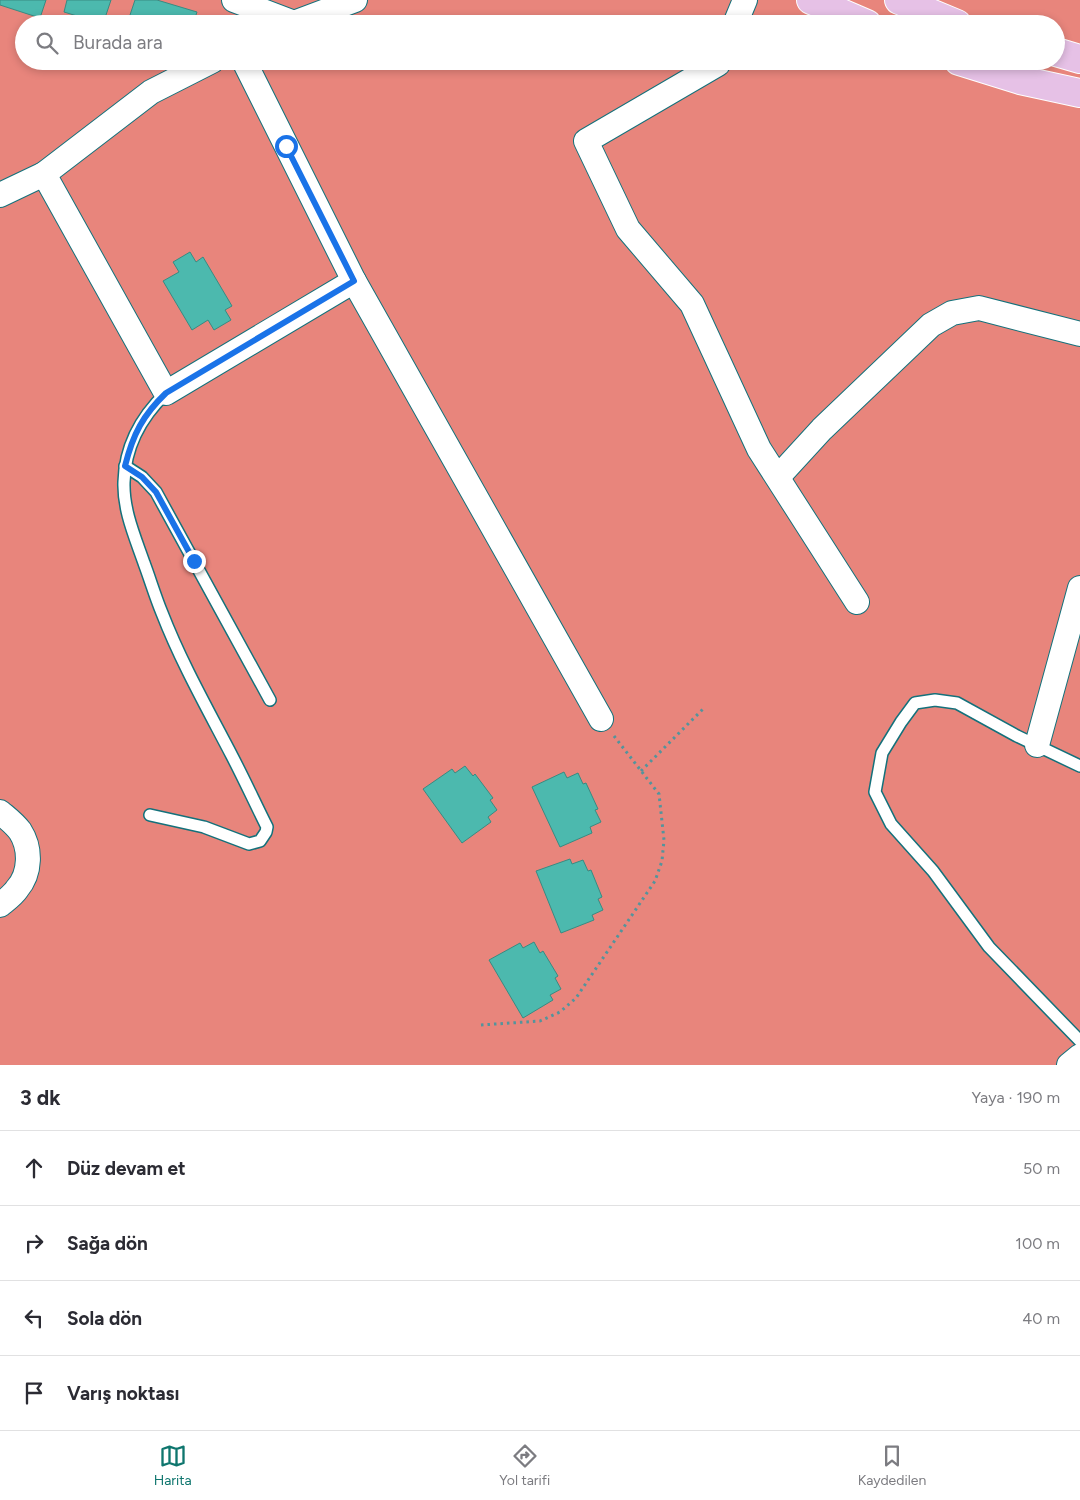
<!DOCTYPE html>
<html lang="tr">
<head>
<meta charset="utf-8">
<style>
  body { margin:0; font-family:Figtree,sans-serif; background:#f2f2f3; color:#2b2b33 }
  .stop { position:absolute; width:15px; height:15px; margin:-11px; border:4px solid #1a73e8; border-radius:50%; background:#fff }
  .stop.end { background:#1a73e8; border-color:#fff; box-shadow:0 1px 5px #0008 }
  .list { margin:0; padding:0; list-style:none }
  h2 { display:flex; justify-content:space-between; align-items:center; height:65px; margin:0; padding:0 20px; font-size:21px }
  h2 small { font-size:16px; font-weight:400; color:#7c7c81 }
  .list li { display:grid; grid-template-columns:32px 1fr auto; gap:15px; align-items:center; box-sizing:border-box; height:75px; padding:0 20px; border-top:1px solid #e1e1e2 }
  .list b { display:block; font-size:19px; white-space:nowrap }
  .list em { font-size:16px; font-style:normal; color:#7c7c81 }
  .icon { flex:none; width:28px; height:28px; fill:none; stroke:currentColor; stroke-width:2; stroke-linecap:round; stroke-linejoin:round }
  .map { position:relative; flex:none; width:1080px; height:1065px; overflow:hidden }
  .search { position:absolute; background:#fff; box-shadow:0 2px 8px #0003; left:15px; right:15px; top:15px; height:55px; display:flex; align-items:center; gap:12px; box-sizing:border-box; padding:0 18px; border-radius:28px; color:#7c7c81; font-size:19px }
  .sheet { height:365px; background:#fff }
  nav { display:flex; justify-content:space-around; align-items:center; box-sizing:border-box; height:70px; border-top:1px solid #e1e1e2; background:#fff; font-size:14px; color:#7c7c81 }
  nav a { display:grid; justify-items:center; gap:2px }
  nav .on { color:#0f766e }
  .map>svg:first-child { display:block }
</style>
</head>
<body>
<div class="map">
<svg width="1080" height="1065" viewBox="0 0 1080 1065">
  <rect width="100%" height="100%" fill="#84d6e0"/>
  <path fill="#e8857c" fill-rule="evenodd" d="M 0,0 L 1080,0 L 1080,1065 L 0,1065 ZM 24,24 L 1056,24 L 1056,61 L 24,61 Z"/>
  <g fill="#4cb9ae" stroke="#388b82">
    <polygon points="0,0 46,0 40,18 0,5"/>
    <polygon points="67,0 111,0 103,24 64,12"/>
    <polygon points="135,0 157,0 197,12 193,24 127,24"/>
    <polygon points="190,252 196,262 203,257 232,306 225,310 231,320 214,330 208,320 192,330 163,281 179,272 173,262"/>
    <polygon points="465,766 473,776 475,774 493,798 490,800 497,810 488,817 491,822 462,843 423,789 452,769 455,773"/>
    <polygon points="564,772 567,778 578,773 583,784 586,783 598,809 595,810 601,822 590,827 592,833 560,847 532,787"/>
    <polygon points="570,859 572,864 583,860 588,871 591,870 602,897 598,899 603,910 592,915 594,920 561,933 536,871"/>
    <polygon points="534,942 540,953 543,951 558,976 555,978 561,989 550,995 553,1000 523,1018 489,960 520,943 523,948"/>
  </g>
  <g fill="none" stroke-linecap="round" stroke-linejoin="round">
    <g stroke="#14717b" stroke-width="14">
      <g id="service">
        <polyline points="125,466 142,477 156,492 270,700"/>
        <polyline points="1080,766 1017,736 957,703 935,700 915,703 901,722 882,753 875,792 891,824 933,871 989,947 1080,1041"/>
        <path d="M 150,815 L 204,827 L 249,844 L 260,841 L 266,832 L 267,827 C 255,803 244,779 232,756 C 207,708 181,662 162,613 C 155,596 150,579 144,563 C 135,537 123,510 124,482 C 125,446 141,417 166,393"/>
      </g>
    </g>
    <g stroke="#14717b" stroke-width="26">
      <g id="minor">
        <polyline points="234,0 294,23 355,0"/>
        <polyline points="735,24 745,0"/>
        <polyline points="244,61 354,281"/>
        <polyline points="719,61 718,64 586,141 628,229 692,304 759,449 857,602"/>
        <polyline points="44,174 166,393 354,281 601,719"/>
        <polyline points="0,195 44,174 151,92 212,61"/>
        <polyline points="778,477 822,429 931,325 952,313 979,308 1080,334"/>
        <polyline points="1037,745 1080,588"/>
        <path d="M 0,812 C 7,818 14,823 20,831 C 31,848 31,873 17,889 C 13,895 6,900 0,905"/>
        <polyline points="1069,1065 1080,1056"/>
      </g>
    </g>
    <g stroke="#fff" stroke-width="30">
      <g id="primary">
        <polyline points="811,0 867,24"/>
        <polyline points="899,0 957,24"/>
        <polyline points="1056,52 1080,59"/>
        <polyline points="959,61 1020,80 1080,93"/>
      </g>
    </g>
    <g stroke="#53949c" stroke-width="3" stroke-dasharray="2.5 4" stroke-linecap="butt">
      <polyline points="641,771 703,709"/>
      <polyline points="481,1025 540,1021 560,1012 576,998 655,881 662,861 664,840 659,794 614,736"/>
    </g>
    <use href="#service" stroke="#fff" stroke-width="11"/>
    <use href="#minor" stroke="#fff" stroke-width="24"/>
    <use href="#primary" stroke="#e6c1e6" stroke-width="28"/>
  </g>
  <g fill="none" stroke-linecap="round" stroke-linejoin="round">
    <path stroke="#1a73e8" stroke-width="6" d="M 194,561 L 156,492 L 142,477 L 125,466 C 133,434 143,415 166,393 L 354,281 L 286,146"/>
  </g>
</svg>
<div class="stop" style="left:286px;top:146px"></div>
<div class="stop end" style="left:194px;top:561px"></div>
<div class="search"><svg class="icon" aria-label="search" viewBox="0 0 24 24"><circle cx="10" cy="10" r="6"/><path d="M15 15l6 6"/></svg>Burada ara</div>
</div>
<section class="sheet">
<h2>3 dk<small>Yaya · 190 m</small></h2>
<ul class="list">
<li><svg class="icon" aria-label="ahead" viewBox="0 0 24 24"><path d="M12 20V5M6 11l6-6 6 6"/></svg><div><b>Düz devam et</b></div><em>50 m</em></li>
<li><svg class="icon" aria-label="right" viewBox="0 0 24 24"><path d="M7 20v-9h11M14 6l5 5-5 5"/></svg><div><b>Sağa dön</b></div><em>100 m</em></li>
<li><svg class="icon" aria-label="left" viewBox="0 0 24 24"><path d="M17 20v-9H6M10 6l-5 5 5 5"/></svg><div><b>Sola dön</b></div><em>40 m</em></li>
<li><svg class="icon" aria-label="arrive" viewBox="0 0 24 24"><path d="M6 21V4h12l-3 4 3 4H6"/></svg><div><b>Varış noktası</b></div></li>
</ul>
</section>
<nav>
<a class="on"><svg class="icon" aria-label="map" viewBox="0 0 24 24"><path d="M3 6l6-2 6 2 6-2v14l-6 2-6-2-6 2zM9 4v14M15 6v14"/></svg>Harita</a>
<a><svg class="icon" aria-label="directions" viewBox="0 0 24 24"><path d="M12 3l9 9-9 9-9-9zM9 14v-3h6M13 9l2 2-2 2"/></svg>Yol tarifi</a>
<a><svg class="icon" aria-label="saved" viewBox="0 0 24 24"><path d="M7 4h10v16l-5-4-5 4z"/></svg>Kaydedilen</a>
</nav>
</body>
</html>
